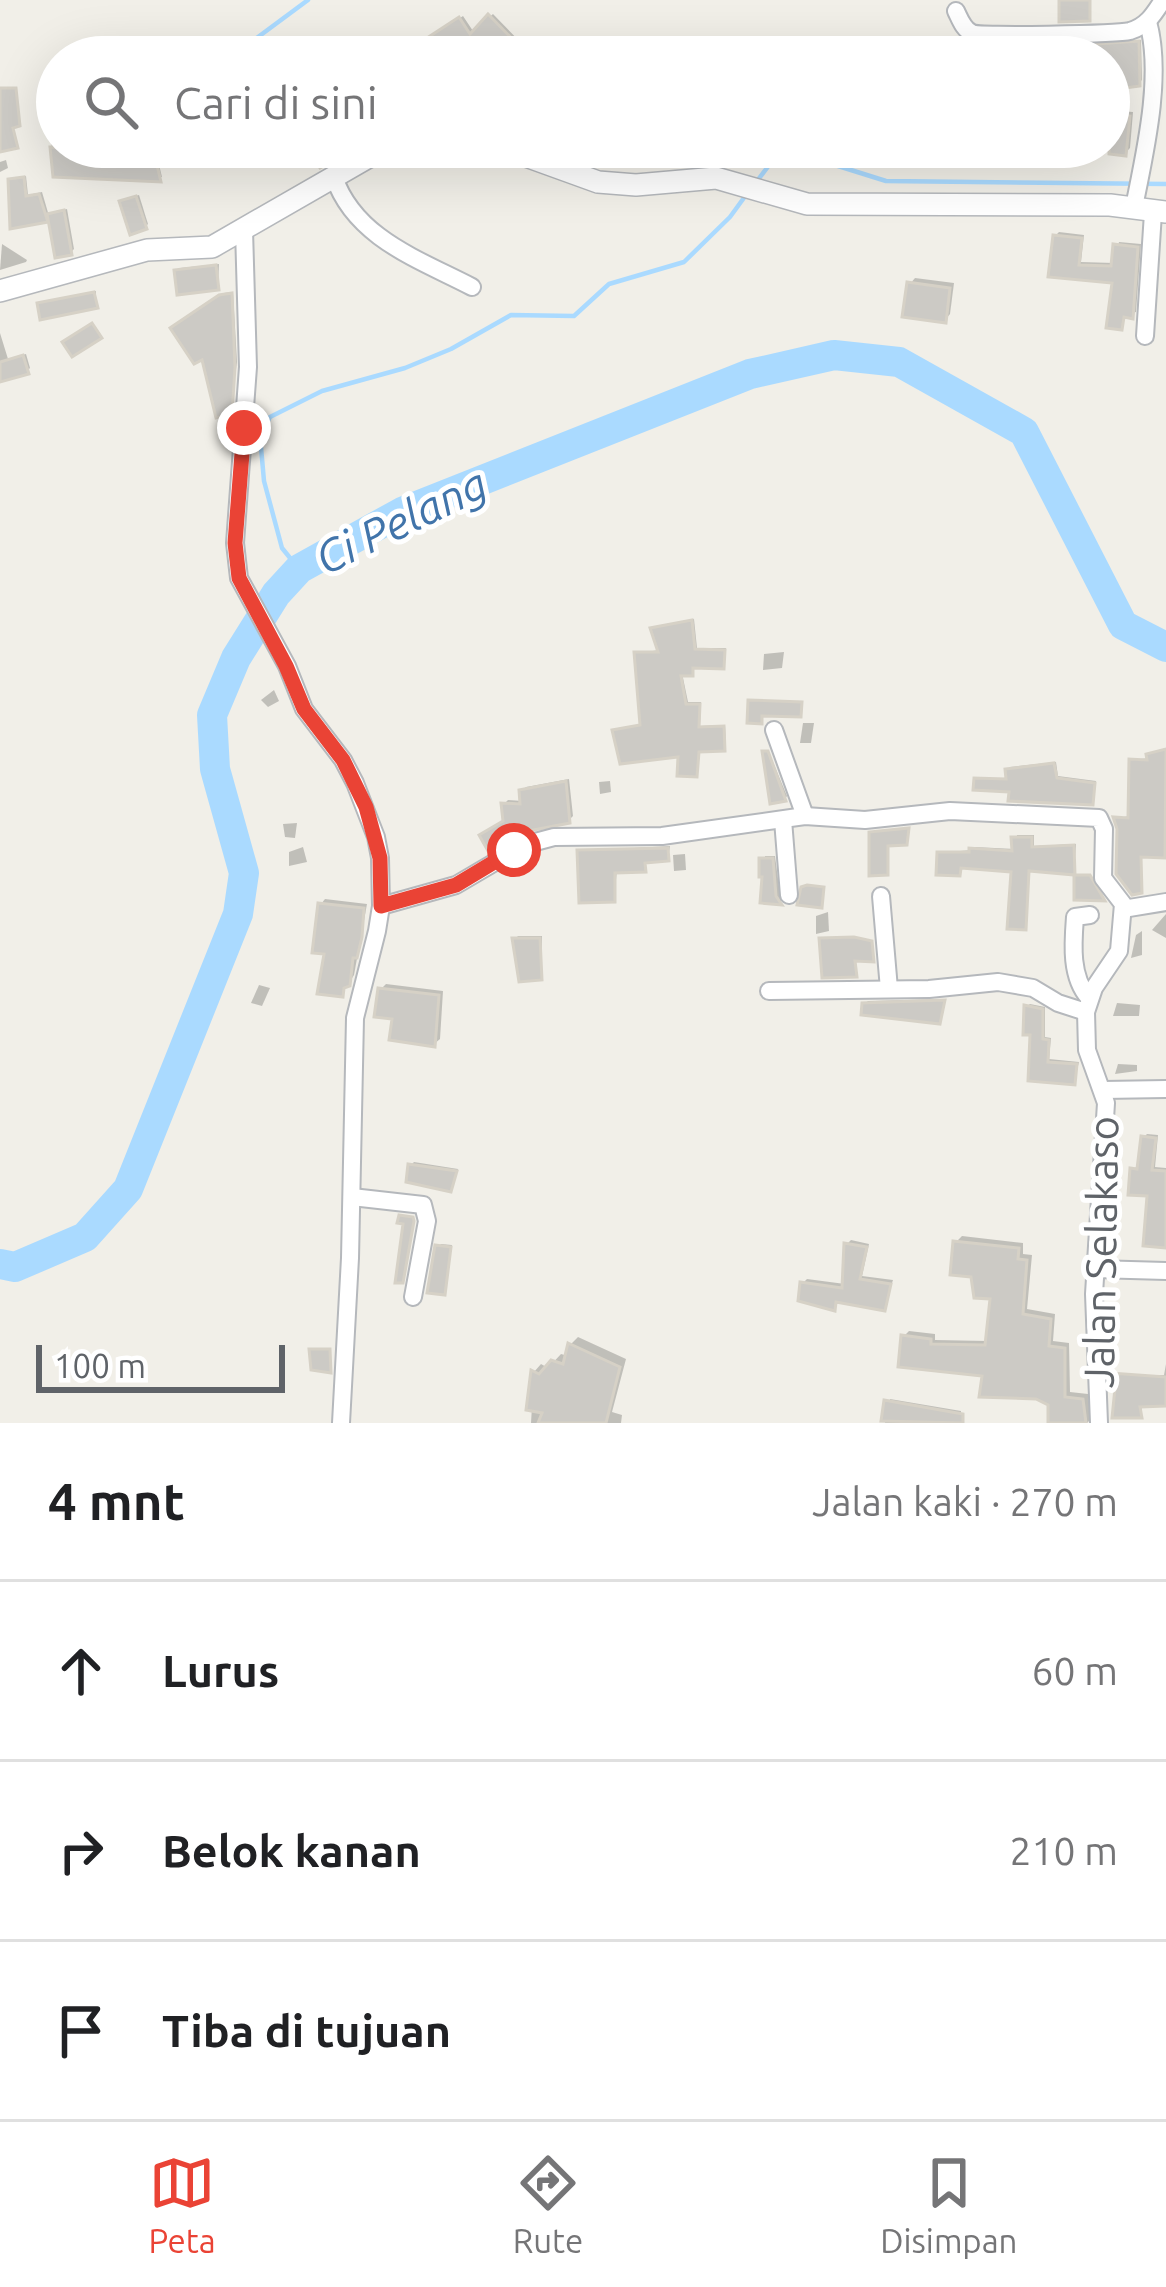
<!DOCTYPE html>
<html lang="id">
<head>
<meta charset="utf-8">
<style>
  body { margin:0; font-family:Ubuntu,sans-serif; background:#f6f6f6; color:#202124 }
  .scale { position:absolute; left:36px; bottom:30px; width:249px; box-sizing:border-box; padding-left:12px; border:6px solid #5f6368; border-top:0; font-size:33px; line-height:42px; white-space:nowrap; color:#5f6368; -webkit-text-stroke:9px #fff; paint-order:stroke }
  .stop { position:absolute; width:36px; height:36px; margin:-27px; border:9px solid #ea4335; border-radius:50%; background:#fff }
  .stop.end { background:#ea4335; border-color:#fff; box-shadow:0 3px 12px #0008 }
  .list { margin:0; padding:0; list-style:none }
  h2 { display:flex; justify-content:space-between; align-items:center; height:156px; margin:0; padding:0 48px; font-size:51px }
  h2 small { font-size:39px; font-weight:400; color:#757577 }
  .list li { display:grid; grid-template-columns:78px 1fr auto; gap:36px; align-items:center; box-sizing:border-box; height:180px; padding:0 48px; border-top:3px solid #e0e0e0 }
  .list b { display:block; font-size:45px; white-space:nowrap }
  .list em { font-size:39px; font-style:normal; color:#757577 }
  .icon { flex:none; width:66px; height:66px; fill:none; stroke:currentColor; stroke-width:2; stroke-linecap:round; stroke-linejoin:round }
  .map { position:relative; flex:none; width:1166px; height:1423px; overflow:hidden }
  .search { position:absolute; background:#fff; box-shadow:0 12px 48px #0002; left:36px; right:36px; top:36px; height:132px; display:flex; align-items:center; gap:30px; box-sizing:border-box; padding:0 42px; border-radius:66px; color:#757577; font-size:45px }
  .sheet { height:696px; background:#fff }
  nav { display:flex; justify-content:space-around; align-items:center; box-sizing:border-box; height:168px; border-top:3px solid #e0e0e0; background:#fff; font-size:33px; color:#757577 }
  nav a { display:grid; justify-items:center; gap:6px }
  nav .on { color:#ea4335 }
  .map>svg:first-child { display:block }
</style>
</head>
<body>
<div class="map">
<svg width="1166" height="1423" viewBox="0 0 1166 1423">
  <rect width="100%" height="100%" fill="#f1efe8"/>
  <g fill="#0003">
    <polygon points="493,14 527,49 570,52 569,57 439,57 431,38 463,16 473,31"/>
    <polygon points="1141,40 1142,80 1139,83 1118,70 1109,71 1109,57 1055,49"/>
    <polygon points="631,50 633,57 617,57 619,53"/>
    <polygon points="1109,110 1133,112 1130,148 1125,153 1072,148 1067,155 1049,153 1050,147 1109,147"/>
    <polygon points="57,124 57,147 134,148 135,154 155,148 162,177 56,174 49,128"/>
    <polygon points="638,147 662,147 662,153 638,156"/>
    <polygon points="6,160 8,168 0,172 0,162"/>
    <polygon points="26,176 28,195 42,192 49,216 53,212 67,209 74,249 71,252 50,215 46,219 11,181"/>
    <polygon points="139,195 148,224 145,227 125,199"/>
    <polygon points="1059,232 1084,235 1081,262 1114,263 1119,242 1141,244 1136,312 1126,315 1121,327 1115,280 1051,274 1055,236"/>
    <polygon points="2,244 27,260 26,262 0,270"/>
    <polygon points="219,264 218,287 177,271 180,268"/>
    <polygon points="915,278 954,283 950,314 945,320 910,284"/>
    <polygon points="96,291 96,306 40,304 43,301"/>
    <polygon points="233,292 237,362 230,412 204,355 176,326 224,293"/>
    <polygon points="0,333 8,359 26,354 30,368 27,371 0,379"/>
    <polygon points="694,619 697,648 726,648 723,666 695,665 692,673 682,673 688,702 701,702 700,726 725,725 726,746 700,749 696,774 681,754 616,731 643,724 637,653 660,650 654,629 656,626"/>
    <polygon points="784,652 782,668 763,670 764,654"/>
    <polygon points="274,690 279,701 268,707 261,700"/>
    <polygon points="803,723 814,723 811,743 800,743"/>
    <polygon points="1166,748 1166,857 1142,854 1141,890 1116,818 1131,816 1132,760 1150,758 1152,752"/>
    <polygon points="768,750 787,796 785,799 766,752"/>
    <polygon points="1056,762 1058,776 1096,781 1092,802 977,779 1009,778 1010,767"/>
    <polygon points="569,779 573,816 569,820 506,820 504,804 508,800 523,801 522,791 526,787"/>
    <polygon points="610,781 611,792 600,794 599,782"/>
    <polygon points="297,823 295,838 285,837 283,824"/>
    <polygon points="1017,835 1034,835 1034,846 1076,844 1074,872 1030,868 1025,927 1014,869 962,866 959,873 940,853 971,850 975,847 1015,849"/>
    <polygon points="670,846 668,859 647,860 644,869 617,870 614,899 580,851"/>
    <polygon points="303,847 307,862 289,866 289,852"/>
    <polygon points="685,854 686,870 674,871 673,855"/>
    <polygon points="765,856 775,856 781,902 763,901"/>
    <polygon points="325,899 367,904 354,975 342,994 328,952 321,904"/>
    <polygon points="828,912 829,931 816,934 816,916"/>
    <polygon points="1166,914 1166,938 1152,930"/>
    <polygon points="1142,931 1142,955 1131,958 1136,935"/>
    <polygon points="518,936 542,936 541,977 515,939"/>
    <polygon points="386,984 443,991 440,1039 434,1044 395,1017 381,989"/>
    <polygon points="259,985 270,988 262,1006 251,1003"/>
    <polygon points="946,999 939,1021 865,1004 868,1001"/>
    <polygon points="1117,1003 1140,1005 1139,1016 1113,1016"/>
    <polygon points="1030,1004 1045,1007 1045,1037 1051,1038 1049,1059 1079,1062 1074,1082 1031,1078 1033,1032 1027,1006"/>
    <polygon points="1118,1064 1137,1065 1137,1071 1115,1074"/>
    <polygon points="1147,1134 1158,1135 1155,1167 1166,1168 1166,1245 1150,1193 1133,1169 1140,1166 1143,1138"/>
    <polygon points="414,1162 458,1169 453,1186 450,1189 411,1165"/>
    <polygon points="962,1236 1023,1243 1023,1254 1032,1255 1027,1309 1055,1314 1053,1341 1069,1343 1070,1392 1088,1394 1091,1419 1087,1423 1051,1423 1051,1403 904,1336 909,1331 935,1334 935,1340 988,1341 993,1296 974,1274 956,1242"/>
    <polygon points="851,1240 869,1244 862,1276 893,1280 884,1307 838,1300 834,1307 803,1283 807,1279 845,1284 847,1244"/>
    <polygon points="441,1244 452,1245 444,1292 438,1247"/>
    <polygon points="578,1337 626,1359 612,1412 622,1415 621,1423 531,1423 534,1372 541,1364 548,1368 561,1354 568,1356 571,1344"/>
    <polygon points="1166,1364 1166,1403 1142,1404 1141,1415 1113,1375 1164,1375"/>
    <polygon points="890,1399 961,1411 961,1423 885,1423"/>
  </g>
  <g fill="none" stroke-linecap="round" stroke-linejoin="round">
    <g stroke="#aadaff" stroke-width="4.5">
      <polyline points="250,43 308,0"/>
      <polyline points="757,181 776,156 803,155 886,181 1166,184"/>
      <polyline points="299,569 282,548 264,481 260,436 270,417 322,391 405,368 451,349 511,315 574,316 609,284 684,262 730,217 746,195"/>
    </g>
    <polyline stroke="#aadaff" stroke-width="30" points="0,1264 15,1267 85,1237 128,1189 238,914 244,873 215,769 212,715 236,658 276,594 299,569 402,512 750,374 834,355 899,362 1024,432 1123,625 1166,647"/>
  </g>
  <g fill="#cccac5" stroke="#d6d1c6" stroke-width="3">
    <polygon points="1059,0 1090,0 1090,21 1059,22"/>
    <polygon points="488,14 530,57 467,57 470,40 444,57 435,57 424,40 459,17 470,34"/>
    <polygon points="1139,41 1140,86 1117,89 1115,73 1109,74 1109,57 1051,54 1052,47"/>
    <polygon points="0,88 16,88 20,126 13,128 18,148 0,152"/>
    <polygon points="1109,114 1130,116 1126,156 1109,154"/>
    <polygon points="50,147 133,149 133,154 153,148 161,182 53,177"/>
    <polygon points="307,147 356,147 320,168"/>
    <polygon points="24,177 26,196 39,194 48,222 10,229 8,179"/>
    <polygon points="136,196 147,229 130,235 119,201"/>
    <polygon points="64,210 72,255 55,258 47,214"/>
    <polygon points="1053,235 1082,238 1079,265 1111,266 1113,244 1138,247 1133,319 1124,317 1122,330 1106,328 1112,283 1048,277"/>
    <polygon points="216,265 219,290 177,295 174,270"/>
    <polygon points="907,282 950,288 946,323 902,317"/>
    <polygon points="94,292 98,308 40,320 37,303"/>
    <polygon points="232,293 235,367 232,414 216,418 202,360 194,364 170,328 219,295"/>
    <polygon points="92,323 102,338 72,357 62,342"/>
    <polygon points="23,355 29,374 0,382 0,362"/>
    <polygon points="692,620 695,649 725,650 724,669 693,668 693,676 681,676 686,704 700,704 699,727 724,726 725,751 699,752 697,777 677,776 678,757 620,764 612,730 640,725 634,652 658,652 650,628"/>
    <polygon points="748,700 802,702 801,717 762,716 762,724 747,723"/>
    <polygon points="1166,749 1165,858 1141,857 1142,893 1132,895 1116,874 1117,829 1113,817 1128,818 1129,759 1147,760 1146,754"/>
    <polygon points="762,751 768,751 786,801 770,804"/>
    <polygon points="1054,763 1057,778 1095,783 1093,805 1008,801 1009,792 973,790 974,778 1006,779 1005,769"/>
    <polygon points="566,781 570,823 518,833 488,851 479,835 503,821 501,803 520,804 519,790"/>
    <polygon points="909,828 907,845 888,846 888,875 869,876 869,832"/>
    <polygon points="1011,837 1032,837 1032,847 1074,845 1075,875 1029,871 1026,930 1007,929 1011,872 961,868 960,876 936,875 937,852 969,852 969,848 1012,851"/>
    <polygon points="668,848 669,861 645,863 646,872 615,873 615,902 579,903 577,850"/>
    <polygon points="759,858 773,858 776,896 782,905 760,903 762,877 759,877"/>
    <polygon points="1074,875 1090,875 1105,901 1074,900"/>
    <polygon points="807,885 824,887 822,908 797,905 801,887"/>
    <polygon points="318,903 364,908 362,937 357,958 353,958 350,986 344,988 343,997 317,994 324,954 312,953"/>
    <polygon points="512,938 540,938 542,980 519,982"/>
    <polygon points="819,938 854,937 872,941 874,962 855,961 857,977 822,978"/>
    <polygon points="378,988 439,995 435,1047 389,1040 392,1019 374,1017"/>
    <polygon points="945,1000 940,1024 861,1015 862,1003"/>
    <polygon points="1024,1005 1043,1009 1043,1039 1049,1040 1048,1062 1077,1064 1075,1085 1028,1081 1030,1035 1023,1035"/>
    <polygon points="1141,1136 1156,1138 1152,1170 1166,1171 1166,1248 1143,1246 1147,1196 1128,1195 1130,1168 1137,1169"/>
    <polygon points="408,1164 457,1171 451,1192 406,1182"/>
    <polygon points="399,1215 413,1217 414,1221 403,1283 395,1283 403,1224 397,1223"/>
    <polygon points="953,1241 1019,1248 1018,1259 1027,1260 1023,1314 1051,1319 1049,1346 1065,1348 1065,1397 1083,1399 1086,1423 1048,1423 1048,1405 1036,1399 979,1397 982,1376 898,1367 901,1335 931,1339 931,1344 985,1345 990,1299 974,1298 971,1277 950,1275"/>
    <polygon points="844,1243 867,1247 860,1279 891,1284 885,1311 836,1302 835,1311 798,1301 800,1282 842,1288"/>
    <polygon points="435,1245 451,1247 445,1295 427,1293"/>
    <polygon points="568,1343 620,1367 606,1423 538,1423 542,1413 526,1410 531,1370 539,1374 551,1360 563,1364"/>
    <polygon points="309,1349 330,1349 331,1373 311,1370"/>
    <polygon points="1110,1373 1166,1377 1166,1406 1140,1407 1142,1418 1112,1418 1115,1388 1110,1388"/>
    <polygon points="884,1400 963,1414 963,1423 881,1421"/>
  </g>
  <g fill="none" stroke-linecap="round" stroke-linejoin="round">
    <g stroke="#b5b8bc" stroke-width="20">
      <g id="minor">
        <path d="M 956,11 C 960,19 963,29 972,33 C 979,37 1117,34 1130,31 C 1147,26 1154,14 1163,0"/>
        <path d="M 334,177 C 355,238 418,259 472,287"/>
        <path d="M 1134,207 C 1145,152 1163,76 1148,22"/>
        <polyline points="244,230 248,367 235,543 239,578 287,666 304,709 343,760 355,783 376,837 380,858 381,906 377,931 355,1018 350,1258 341,1423"/>
        <polyline points="1145,336 1153,213"/>
        <polyline points="774,730 805,816"/>
        <polyline points="783,820 789,895"/>
        <polyline points="881,896 889,989"/>
        <polyline points="381,906 456,885 524,845 554,837 662,836 805,816 865,820 950,811 1099,818 1104,829 1103,878 1123,904 1119,951 1094,988 1086,1012 1087,1050 1106,1103 1094,1294 1099,1423"/>
        <polyline points="1123,909 1166,902"/>
        <polyline points="769,991 929,989 998,982 1033,988 1058,1003 1086,1012"/>
        <path d="M 1089,998 C 1070,977 1073,943 1075,917 L 1090,915"/>
        <polyline points="1103,1090 1166,1089"/>
        <polyline points="352,1197 423,1205 427,1221 413,1297"/>
        <polyline points="1095,1269 1166,1271"/>
      </g>
    </g>
    <g stroke="#b5b8bc" stroke-width="24">
      <g id="tertiary">
        <polyline points="501,147 598,182 636,185 716,178 807,204 1110,205 1166,212"/>
        <polyline points="0,291 147,250 212,247 386,147"/>
      </g>
    </g>
    <use href="#minor" stroke="#fff" stroke-width="16"/>
    <use href="#tertiary" stroke="#fff" stroke-width="21"/>
  </g>
  <g fill="none" stroke-linecap="round" stroke-linejoin="round">
    <polyline stroke="#ea4335" stroke-width="15" points="244,428 235,543 239,578 286,666 304,709 343,760 366,807 380,858 381,906 456,885 514,850"/>
  </g>
  <g text-anchor="middle" stroke-width="10" stroke-linejoin="round" paint-order="stroke">
    <g font-size="42" fill="#5f6368" stroke="#fff">
      <text transform="translate(1101 1252) rotate(-89)" y="15">Jalan Selakaso</text>
    </g>
    <g font-size="45" font-style="italic" fill="#4174aa" stroke="#fff">
      <text transform="translate(401 521) rotate(-26)" y="16">Ci Pelang</text>
    </g>
  </g>
</svg>
<div class="scale">100 m</div>
<div class="stop" style="left:514px;top:850px"></div>
<div class="stop end" style="left:244px;top:428px"></div>
<div class="search"><svg class="icon" aria-label="search" viewBox="0 0 24 24"><circle cx="10" cy="10" r="6"/><path d="M15 15l6 6"/></svg>Cari di sini</div>
</div>
<section class="sheet">
<h2>4 mnt<small>Jalan kaki · 270 m</small></h2>
<ul class="list">
<li><svg class="icon" aria-label="ahead" viewBox="0 0 24 24"><path d="M12 20V5M6 11l6-6 6 6"/></svg><div><b>Lurus</b></div><em>60 m</em></li>
<li><svg class="icon" aria-label="right" viewBox="0 0 24 24"><path d="M7 20v-9h11M14 6l5 5-5 5"/></svg><div><b>Belok kanan</b></div><em>210 m</em></li>
<li><svg class="icon" aria-label="arrive" viewBox="0 0 24 24"><path d="M6 21V4h12l-3 4 3 4H6"/></svg><div><b>Tiba di tujuan</b></div></li>
</ul>
</section>
<nav>
<a class="on"><svg class="icon" aria-label="map" viewBox="0 0 24 24"><path d="M3 6l6-2 6 2 6-2v14l-6 2-6-2-6 2zM9 4v14M15 6v14"/></svg>Peta</a>
<a><svg class="icon" aria-label="directions" viewBox="0 0 24 24"><path d="M12 3l9 9-9 9-9-9zM9 14v-3h6M13 9l2 2-2 2"/></svg>Rute</a>
<a><svg class="icon" aria-label="saved" viewBox="0 0 24 24"><path d="M7 4h10v16l-5-4-5 4z"/></svg>Disimpan</a>
</nav>
</body>
</html>
